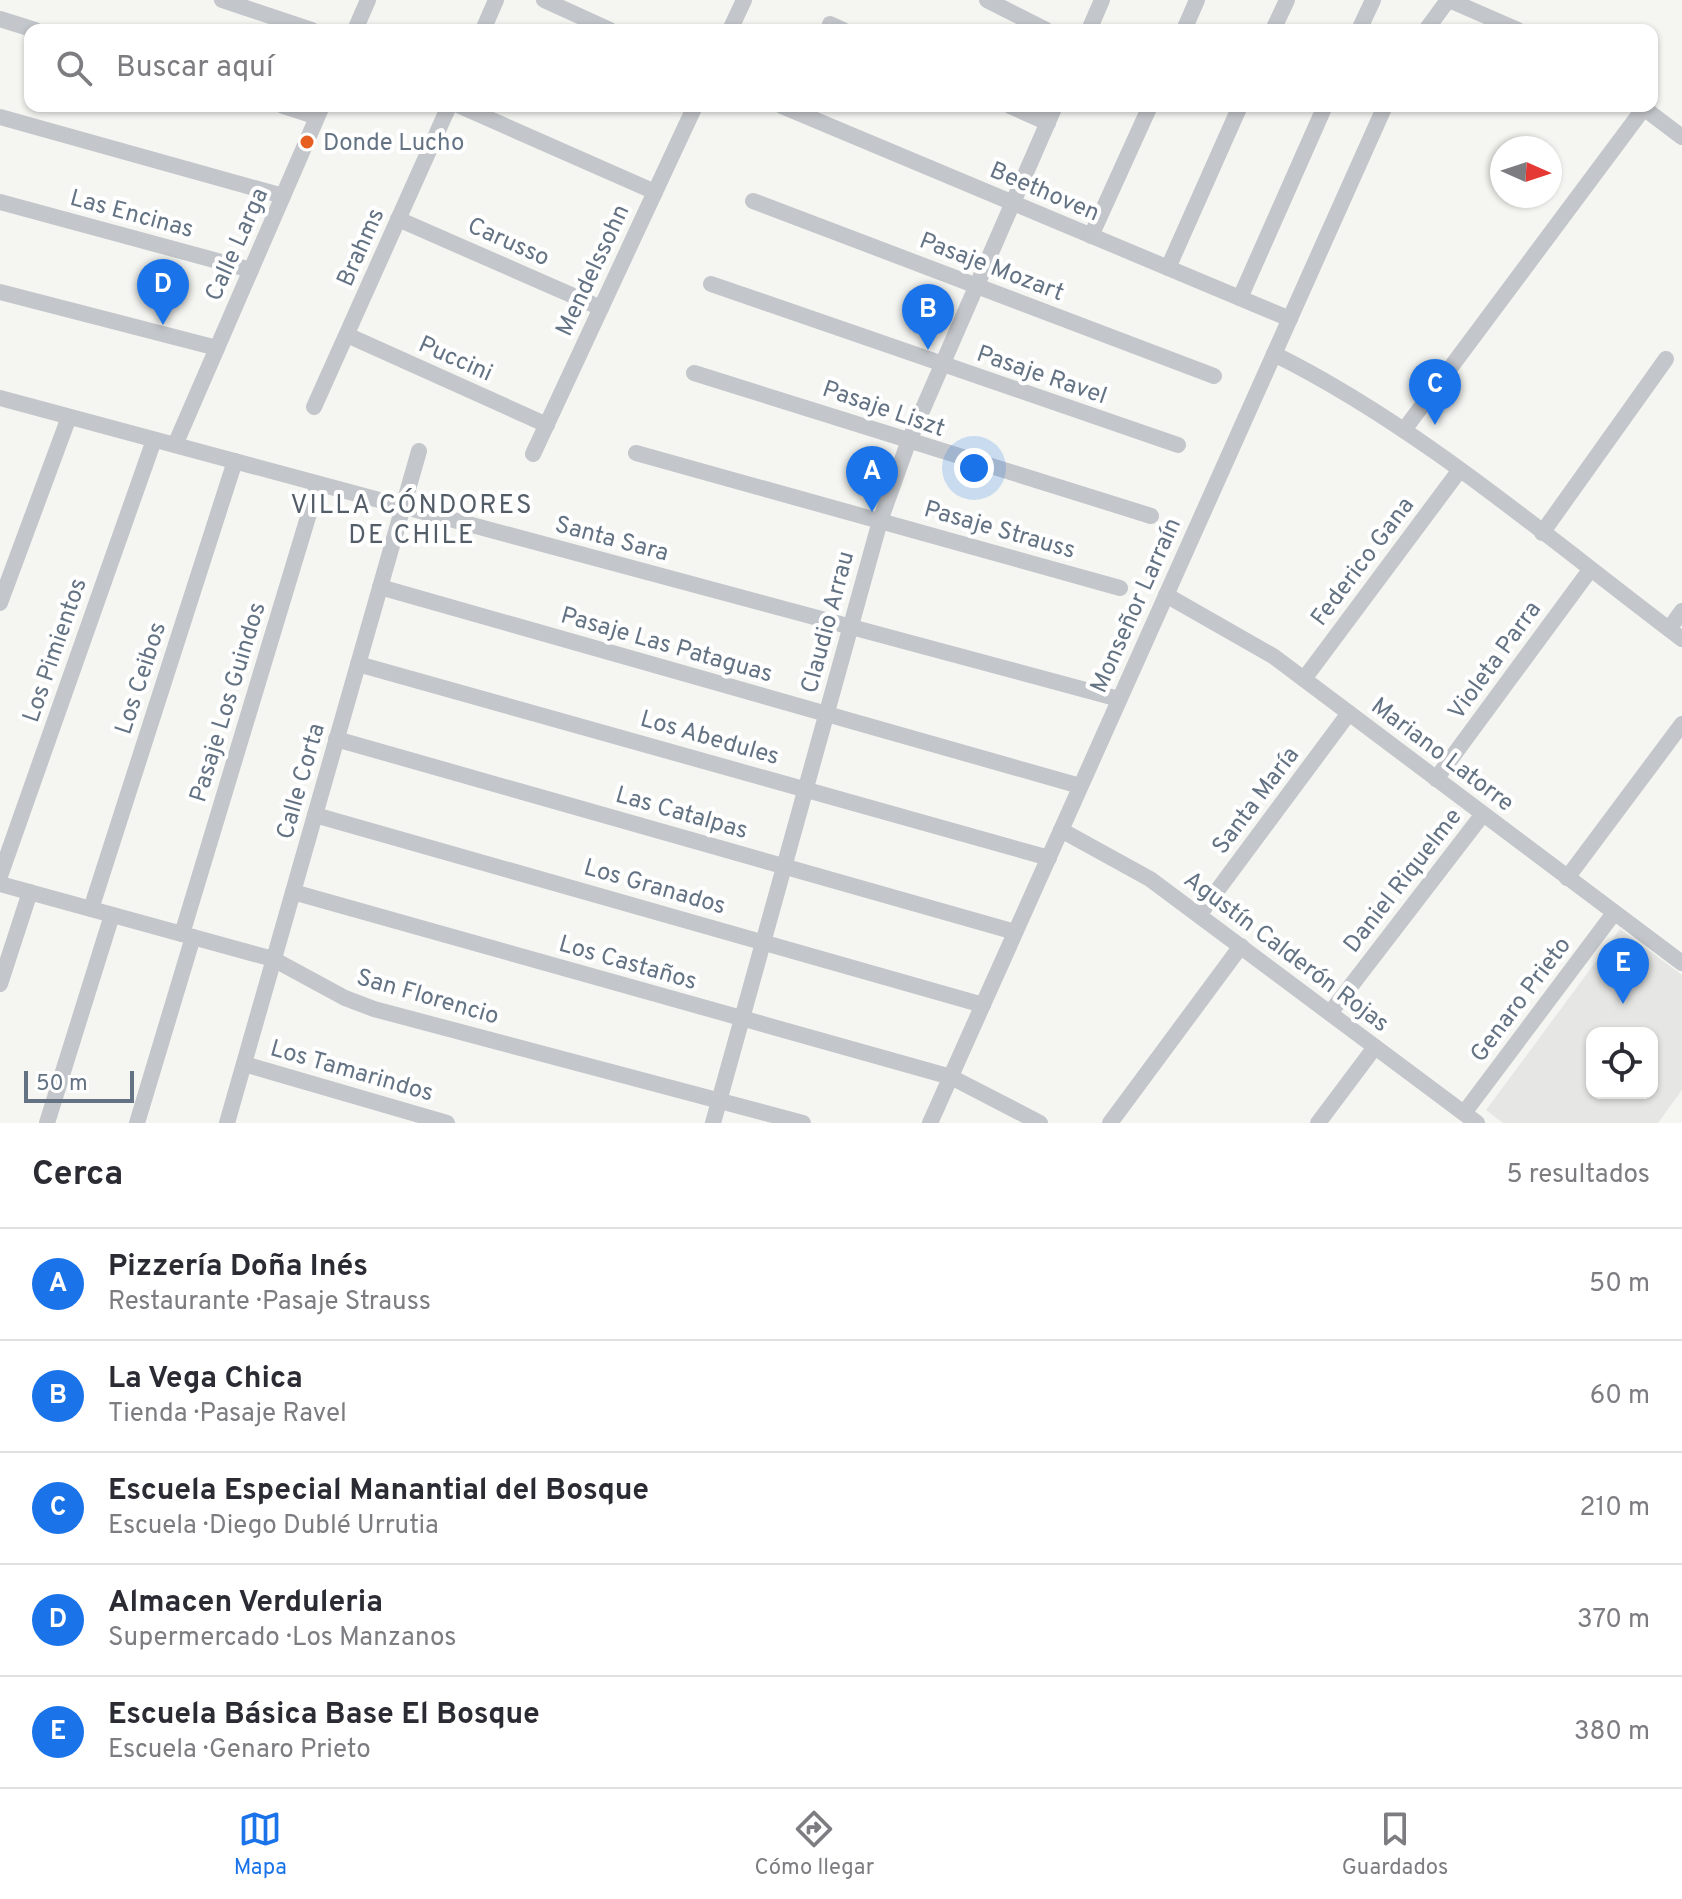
<!DOCTYPE html>
<html lang="es">
<head>
<meta charset="utf-8">
<style>
  body { margin:0; font-family:Overpass,sans-serif; background:#f7f7f7; color:#2b2b33 }
  .controls { position:absolute; right:24px; bottom:24px; display:grid; overflow:hidden; border-radius:16px; box-shadow:0 2px 6px #0004 }
  .controls button { width:72px; height:72px; display:grid; place-items:center; padding:0; border:0; border-bottom:2px solid #e1e1e2; background:#fff; color:#2b2b33; font:40px sans-serif }
  .compass { position:absolute; left:1490px; top:136px; width:72px; height:72px; border-radius:50%; background:#fff; box-shadow:0 2px 6px #0004; rotate:93deg }
  .scale { position:absolute; left:24px; bottom:20px; width:110px; box-sizing:border-box; padding-left:8px; border:4px solid #647384; border-top:0; font-size:22px; line-height:28px; white-space:nowrap; color:#647384; -webkit-text-stroke:6px #fff; paint-order:stroke }
  .you { position:absolute; left:974px; top:468px; width:28px; height:28px; margin:-20px; border:6px solid #fff; border-radius:50%; background:#1a73e8; box-shadow:0 0 0 12px #1a73e833 }
  .badge { display:grid; place-items:center; width:52px; height:52px; border-radius:50%; background:#1a73e8; color:#fff; font-size:26px; font-weight:700 }
  .pin { position:absolute; translate:-50% -66px; filter:drop-shadow(0 2px 4px #0008) }
  .pin::after { content:''; position:absolute; top:42px; width:28px; height:24px; background:inherit; clip-path:polygon(0 0,100% 0,50% 100%) }
  .list { margin:0; padding:0; list-style:none }
  h2 { display:flex; justify-content:space-between; align-items:center; height:104px; margin:0; padding:0 32px; font-size:34px }
  h2 small { font-size:26px; font-weight:400; color:#7c7c81 }
  .list li { display:grid; grid-template-columns:52px 1fr auto; gap:24px; align-items:center; box-sizing:border-box; height:112px; padding:0 32px; border-top:2px solid #e1e1e2 }
  .list b { display:block; font-size:30px; white-space:nowrap }
  .list p { margin:0; font-size:26px; white-space:nowrap; color:#7c7c81 }
  .list em { font-size:26px; font-style:normal; color:#7c7c81 }
  .icon { flex:none; width:44px; height:44px; fill:none; stroke:currentColor; stroke-width:2; stroke-linecap:round; stroke-linejoin:round }
  .map { position:relative; flex:none; width:1682px; height:1123px; overflow:hidden }
  .search { position:absolute; background:#fff; box-shadow:0 2px 6px #0004; left:24px; right:24px; top:24px; height:88px; display:flex; align-items:center; gap:20px; box-sizing:border-box; padding:0 28px; border-radius:16px; color:#7c7c81; font-size:30px }
  .sheet { height:664px; background:#fff }
  nav { display:flex; justify-content:space-around; align-items:center; box-sizing:border-box; height:112px; border-top:2px solid #e1e1e2; background:#fff; font-size:22px; color:#7c7c81 }
  nav a { display:grid; justify-items:center; gap:4px }
  nav .on { color:#1a73e8 }
  .map>svg:first-child { display:block }
</style>
</head>
<body>
<div class="map">
<svg width="1682" height="1123" viewBox="0 0 1682 1123">
  <rect width="100%" height="100%" fill="#f5f6f2"/>
  <path fill="#e6e7e5" fill-rule="evenodd" d="M 1620,929 L 1682,975 L 1682,1090 L 1658,1123 L 1503,1123 L 1486,1110 ZM 1592,1033 L 1652,1033 L 1652,1093 L 1592,1093 Z"/>
  <g fill="none" stroke-linecap="round" stroke-linejoin="round">
    <g stroke="#c3c6ca" stroke-width="16">
      <polyline points="222,0 312,30"/>
      <polyline points="544,0 610,30"/>
      <polyline points="987,0 1046,30"/>
      <polyline points="1449,0 1518,30"/>
      <polyline points="0,19 35,30"/>
      <polyline points="830,24 843,30"/>
      <polyline points="355,30 368,0"/>
      <polyline points="483,30 496,0"/>
      <polyline points="730,30 744,0"/>
      <polyline points="1089,30 1102,0"/>
      <polyline points="1184,30 1197,0"/>
      <polyline points="1273,30 1287,0"/>
      <polyline points="1359,30 1373,0"/>
      <polyline points="1426,30 1448,0"/>
      <polyline points="283,106 317,117"/>
      <polyline points="460,106 655,192"/>
      <polyline points="782,106 1290,319"/>
      <polyline points="1010,106 1048,123"/>
      <polyline points="1641,106 1682,137"/>
      <polyline points="0,117 283,196"/>
      <polyline points="753,201 1214,376"/>
      <polyline points="0,202 251,270"/>
      <polyline points="398,219 601,308"/>
      <polyline points="1091,236 1150,106"/>
      <polyline points="1168,268 1240,106"/>
      <polyline points="711,284 1178,445"/>
      <polyline points="0,292 217,348"/>
      <polyline points="1240,298 1325,106"/>
      <polyline points="347,335 547,425"/>
      <path d="M 1274,354 C 1418,425 1553,542 1682,639"/>
      <polyline points="694,373 1151,516"/>
      <polyline points="0,398 1119,699"/>
      <polyline points="314,407 449,106"/>
      <polyline points="1404,430 1644,108"/>
      <polyline points="175,445 322,106"/>
      <polyline points="636,453 1120,588"/>
      <polyline points="533,454 695,106"/>
      <polyline points="1542,533 1666,359"/>
      <polyline points="380,587 1080,786"/>
      <polyline points="1166,595 1273,656 1682,963"/>
      <polyline points="0,603 69,417"/>
      <polyline points="1669,629 1682,611"/>
      <polyline points="358,664 1049,858"/>
      <polyline points="1304,679 1459,471"/>
      <polyline points="336,739 1015,932"/>
      <polyline points="1436,779 1590,570"/>
      <polyline points="315,815 983,1005"/>
      <polyline points="1061,830 1150,879 1477,1123"/>
      <polyline points="0,876 154,440"/>
      <polyline points="1567,878 1682,724"/>
      <polyline points="0,884 273,959 345,998 374,1009 803,1123"/>
      <polyline points="293,892 951,1077 1040,1123"/>
      <polyline points="91,909 235,461"/>
      <polyline points="1199,915 1349,713"/>
      <polyline points="182,934 318,484"/>
      <polyline points="0,984 30,892"/>
      <polyline points="1330,1013 1483,814"/>
      <polyline points="244,1064 447,1123"/>
      <polyline points="1464,1113 1614,913"/>
      <polyline points="47,1123 112,915"/>
      <polyline points="137,1123 193,937"/>
      <polyline points="227,1123 419,451"/>
      <polyline points="713,1123 880,521 908,443 1055,106"/>
      <polyline points="930,1123 1385,106"/>
      <polyline points="1110,1123 1241,946"/>
      <polyline points="1318,1123 1375,1047"/>
    </g>
  </g>
  <circle fill="#e65f21" stroke="#fff" stroke-width="3" cx="307" cy="142" r="8"/>
  <g text-anchor="middle" stroke-width="8" stroke-linejoin="round" paint-order="stroke">
    <g font-size="24" fill="#647384" stroke="#fff" text-anchor="start">
      <text x="323" y="150">Donde Lucho</text>
    </g>
    <g font-size="24" fill="#647384" stroke="#fff">
      <text transform="translate(1045 191) rotate(23)" y="8">Beethoven</text>
      <text transform="translate(132 213) rotate(15)" y="8">Las Encinas</text>
      <text transform="translate(509 241) rotate(24)" y="8">Carusso</text>
      <text transform="translate(236 244) rotate(-66)" y="8">Calle Larga</text>
      <text transform="translate(360 247) rotate(-66)" y="8">Brahms</text>
      <text transform="translate(992 266) rotate(21)" y="8">Pasaje Mozart</text>
      <text transform="translate(592 270) rotate(-65)" y="8">Mendelssohn</text>
      <text transform="translate(456 358) rotate(24)" y="8">Puccini</text>
      <text transform="translate(1042 374) rotate(19)" y="8">Pasaje Ravel</text>
      <text transform="translate(884 408) rotate(19)" y="8">Pasaje Liszt</text>
      <text transform="translate(1000 529) rotate(16)" y="8">Pasaje Strauss</text>
      <text transform="translate(612 538) rotate(15)" y="8">Santa Sara</text>
      <text transform="translate(1362 561) rotate(-53)" y="8">Federico Gana</text>
      <text transform="translate(1135 605) rotate(-66)" y="8">Monseñor Larraín</text>
      <text transform="translate(827 622) rotate(-75)" y="8">Claudio Arrau</text>
      <text transform="translate(667 644) rotate(16)" y="8">Pasaje Las Pataguas</text>
      <text transform="translate(54 650) rotate(-71)" y="8">Los Pimientos</text>
      <text transform="translate(1494 660) rotate(-54)" y="8">Violeta Parra</text>
      <text transform="translate(140 678) rotate(-72)" y="8">Los Ceibos</text>
      <text transform="translate(227 702) rotate(-73)" y="8">Pasaje Los Guindos</text>
      <text transform="translate(710 737) rotate(16)" y="8">Los Abedules</text>
      <text transform="translate(1443 754) rotate(37)" y="8">Mariano Latorre</text>
      <text transform="translate(300 781) rotate(-74)" y="8">Calle Corta</text>
      <text transform="translate(1255 800) rotate(-53)" y="8">Santa María</text>
      <text transform="translate(682 812) rotate(16)" y="8">Las Catalpas</text>
      <text transform="translate(1402 880) rotate(-52)" y="8">Daniel Riquelme</text>
      <text transform="translate(655 886) rotate(16)" y="8">Los Granados</text>
      <text transform="translate(1287 951) rotate(37)" y="8">Agustín Calderón Rojas</text>
      <text transform="translate(628 962) rotate(16)" y="8">Los Castaños</text>
      <text transform="translate(428 996) rotate(16)" y="8">San Florencio</text>
      <text transform="translate(1520 999) rotate(-53)" y="8">Genaro Prieto</text>
      <text transform="translate(352 1070) rotate(16)" y="8">Los Tamarindos</text>
    </g>
    <g font-size="26" letter-spacing="2" fill="#525d68" stroke="#fff">
      <text x="412" y="513">VILLA CÓNDORES<tspan x="412" dy="30">DE CHILE</tspan></text>
    </g>
  </g>
</svg>
<div class="controls">
<button><svg class="icon" aria-label="locate" viewBox="0 0 24 24"><circle cx="12" cy="12" r="6"/><path d="M12 2v4M12 18v4M2 12h4M18 12h4"/></svg></button>
</div>
<svg class="compass" viewBox="-18 -18 36 36"><path d="M0-13l5 13h-10z" fill="#e53935"/><path d="M0 13l5-13h-10z" fill="#7c7c81"/></svg>
<div class="scale">50 m</div>
<div class="you"></div>
<div class="pin badge" style="left:872px;top:512px">A</div>
<div class="pin badge" style="left:928px;top:350px">B</div>
<div class="pin badge" style="left:1435px;top:425px">C</div>
<div class="pin badge" style="left:163px;top:325px">D</div>
<div class="pin badge" style="left:1623px;top:1004px">E</div>
<div class="search"><svg class="icon" aria-label="search" viewBox="0 0 24 24"><circle cx="10" cy="10" r="6"/><path d="M15 15l6 6"/></svg>Buscar aquí</div>
</div>
<section class="sheet">
<h2>Cerca<small>5 resultados</small></h2>
<ul class="list">
<li><span class="badge">A</span><div><b>Pizzería Doña Inés</b><p>Restaurante · Pasaje Strauss</p></div><em>50 m</em></li>
<li><span class="badge">B</span><div><b>La Vega Chica</b><p>Tienda · Pasaje Ravel</p></div><em>60 m</em></li>
<li><span class="badge">C</span><div><b>Escuela Especial Manantial del Bosque</b><p>Escuela · Diego Dublé Urrutia</p></div><em>210 m</em></li>
<li><span class="badge">D</span><div><b>Almacen Verduleria</b><p>Supermercado · Los Manzanos</p></div><em>370 m</em></li>
<li><span class="badge">E</span><div><b>Escuela Básica Base El Bosque</b><p>Escuela · Genaro Prieto</p></div><em>380 m</em></li>
</ul>
</section>
<nav>
<a class="on"><svg class="icon" aria-label="map" viewBox="0 0 24 24"><path d="M3 6l6-2 6 2 6-2v14l-6 2-6-2-6 2zM9 4v14M15 6v14"/></svg>Mapa</a>
<a><svg class="icon" aria-label="directions" viewBox="0 0 24 24"><path d="M12 3l9 9-9 9-9-9zM9 14v-3h6M13 9l2 2-2 2"/></svg>Cómo llegar</a>
<a><svg class="icon" aria-label="saved" viewBox="0 0 24 24"><path d="M7 4h10v16l-5-4-5 4z"/></svg>Guardados</a>
</nav>
</body>
</html>
